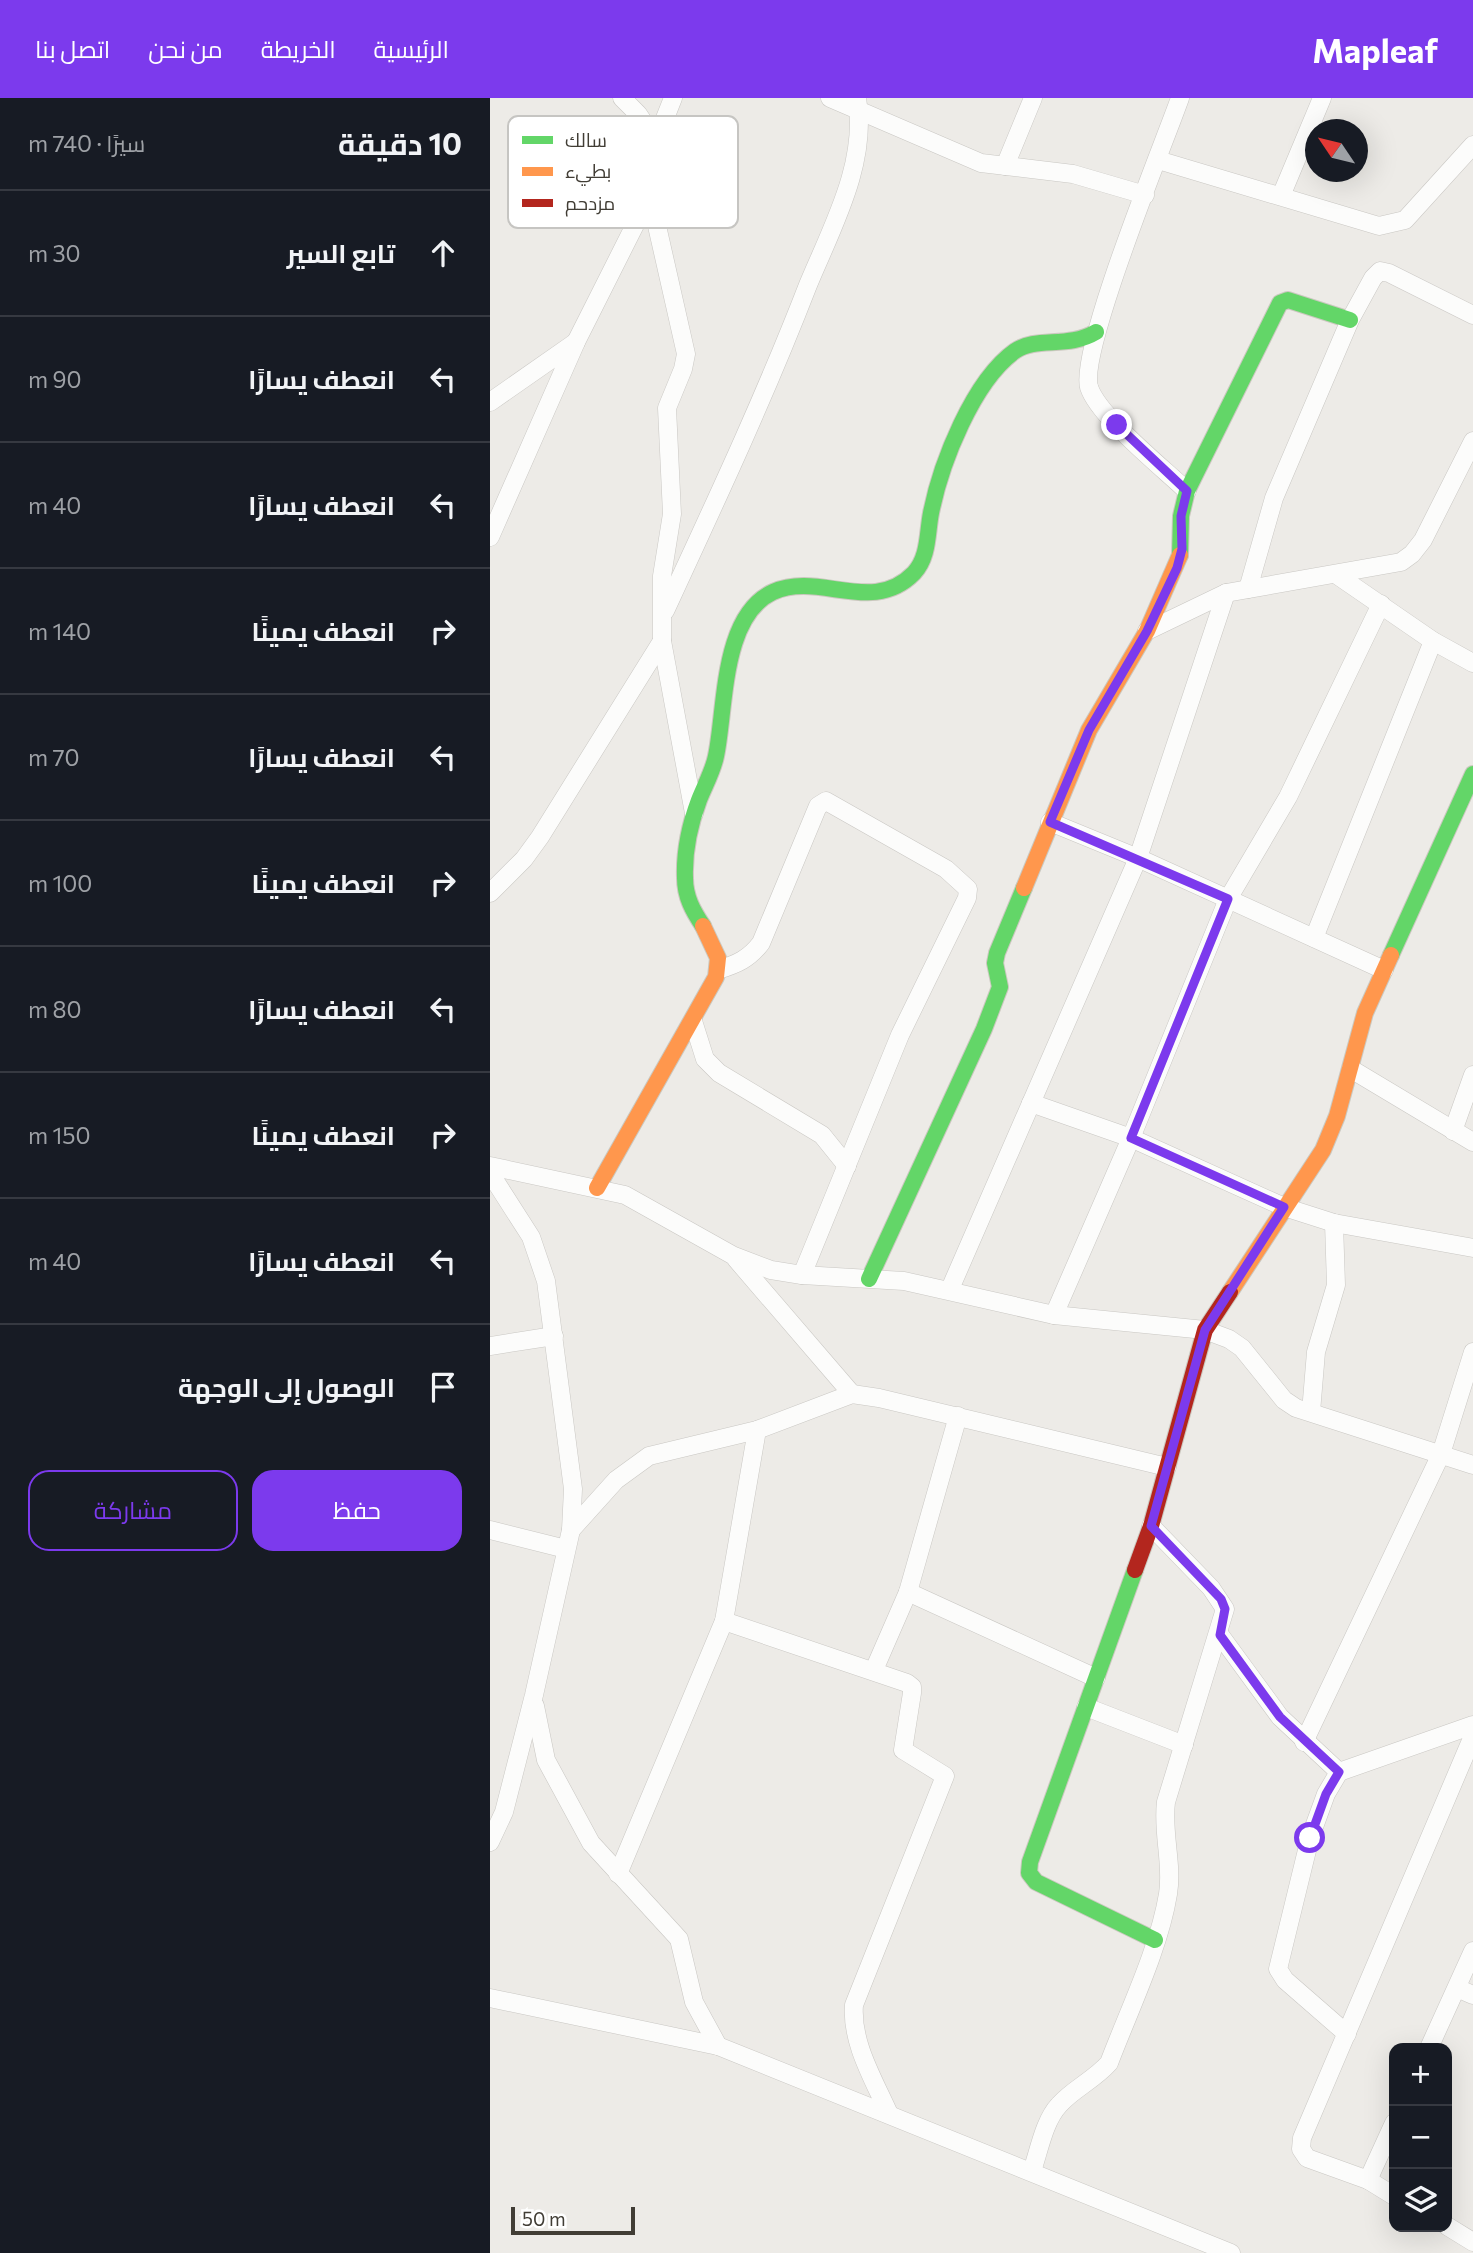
<!DOCTYPE html>
<html lang="ar">
<head>
<meta charset="utf-8">
<style>
  body { margin:0; font-family:Commissioner,Cairo,sans-serif; background:#242831; color:#f1f3f6; direction:rtl }
  .controls { position:absolute; right:21px; bottom:21px; display:grid; overflow:hidden; border-radius:14px; box-shadow:0 7px 28px #0002 }
  .controls button { width:63px; height:63px; display:grid; place-items:center; padding:0; border:0; border-bottom:2px solid #363941; background:#171b24; color:#f1f3f6; font:35px sans-serif }
  .compass { position:absolute; left:815px; top:21px; width:63px; height:63px; border-radius:50%; background:#171b24; box-shadow:0 7px 28px #0002; rotate:305deg }
  .scale { position:absolute; left:21px; bottom:18px; width:124px; box-sizing:border-box; padding-left:7px; border:4px solid #413d35; border-top:0; font-size:19px; line-height:24px; white-space:nowrap; color:#413d35; -webkit-text-stroke:5px #fff; paint-order:stroke }
  .stop { position:absolute; width:21px; height:21px; margin:-16px; border:5px solid #7c3aed; border-radius:50%; background:#fff }
  .stop.end { background:#7c3aed; border-color:#fff; box-shadow:0 2px 7px #0008 }
  .list { margin:0; padding:0; list-style:none }
  h2 { display:flex; justify-content:space-between; align-items:center; height:91px; margin:0; padding:0 28px; font-size:30px }
  h2 small { font-size:23px; font-weight:400; color:#9ea1a6 }
  .list li { display:grid; grid-template-columns:46px 1fr auto; gap:21px; align-items:center; box-sizing:border-box; height:126px; padding:0 28px; border-top:2px solid #363941 }
  .list b { display:block; font-size:26px; white-space:nowrap }
  .list em { font-size:23px; font-style:normal; color:#9ea1a6 }
  .actions { display:flex; gap:14px; padding:21px 28px }
  .actions a { flex:1; padding:16px 0; border:2px solid #7c3aed; border-radius:21px; text-align:center; font-size:24px; color:#7c3aed }
  .actions .main { background:#7c3aed; color:#fff }
  .icon { flex:none; width:38px; height:38px; fill:none; stroke:currentColor; stroke-width:2; stroke-linecap:round; stroke-linejoin:round }
  .map { position:relative; flex:none; width:983px; height:2155px; overflow:hidden; direction:ltr }
  header { display:flex; align-items:center; gap:42px; box-sizing:border-box; height:98px; padding:0 35px; background:#7c3aed; color:#fff }
  header strong { font-size:33px }
  nav { display:flex; gap:38px; margin-inline-start:auto; font-size:24px }
  main { display:flex }
  aside { flex:1; background:#171b24 }
  .map>svg:first-child { display:block }
</style>
</head>
<body>
<header>
<strong>Mapleaf</strong>
<nav><a>الرئيسية</a><a>الخريطة</a><a>من نحن</a><a>اتصل بنا</a></nav>
</header>
<main>
<div class="map">
<svg width="983" height="2155" viewBox="0 0 983 2155">
  <rect width="100%" height="100%" fill="#edebe7"/>
  <g fill="none" stroke-linecap="round" stroke-linejoin="round">
    <g stroke="#c9c7c3" stroke-width="19">
      <g id="street">
        <polyline points="132,0 148,16 166,43"/>
        <polyline points="340,0 491,65 583,76 655,97"/>
        <path d="M 690,0 C 673,48 589,252 599,289 C 608,318 673,370 697,393"/>
        <polyline points="668,62 889,128 915,122 983,47"/>
        <polyline points="515,68 543,0"/>
        <polyline points="160,97 196,256 193,271 177,310 182,416 172,478 172,543 204,715"/>
        <polyline points="791,98 832,0"/>
        <polyline points="0,304 86,244"/>
        <polyline points="0,439 86,244 160,97 166,43 183,0"/>
        <polyline points="847,477 943,543 983,565"/>
        <polyline points="758,491 784,400 860,222 883,180 890,173 899,175 983,217"/>
        <path d="M 175,513 C 225,405 275,298 318,187 C 342,129 378,65 367,0"/>
        <polyline points="657,533 736,495 911,464 922,456 933,442 983,343"/>
        <polyline points="560,724 648,760 894,872"/>
        <polyline points="0,795 34,761 50,739 172,543"/>
        <polyline points="824,840 943,543"/>
        <path d="M 228,872 C 247,866 259,861 271,845 L 328,708 L 336,703 L 456,771 L 478,791 L 477,800 L 410,937 L 312,1177"/>
        <polyline points="203,923 215,961 229,975 332,1037 357,1068"/>
        <polyline points="861,971 983,1044"/>
        <polyline points="541,1005 641,1040 794,1109 844,1125 983,1150"/>
        <polyline points="963,1033 983,977"/>
        <polyline points="0,1068 135,1097 244,1158 281,1172 312,1177 414,1183 564,1217 715,1232 739,1241 752,1250 794,1302 806,1310 983,1367"/>
        <polyline points="0,1075 41,1139 56,1183 83,1391 81,1432 44,1597 14,1714 0,1744"/>
        <polyline points="246,1161 362,1296"/>
        <polyline points="460,1191 648,760 736,495"/>
        <polyline points="564,1217 641,1040 738,801 798,699 891,506"/>
        <polyline points="0,1248 64,1238"/>
        <polyline points="821,1314 826,1254 846,1187 844,1125"/>
        <polyline points="0,1432 76,1451"/>
        <polyline points="81,1432 126,1382 159,1358 267,1332 362,1296 389,1300 677,1369"/>
        <polyline points="418,1494 606,1580"/>
        <path d="M 234,1523 L 417,1585 L 422,1589 L 422,1595 L 413,1652 L 455,1678 L 364,1907 C 361,1945 384,1982 399,2016"/>
        <polyline points="730,1537 790,1619 849,1674"/>
        <polyline points="384,1572 418,1494 468,1318"/>
        <polyline points="45,1608 56,1662 101,1745 189,1841 204,1904 228,1948"/>
        <polyline points="596,1609 694,1647"/>
        <polyline points="814,1644 951,1356 983,1254"/>
        <polyline points="128,1776 234,1523 267,1332"/>
        <polyline points="967,1890 983,1897"/>
        <polyline points="0,1900 228,1948 741,2155"/>
        <polyline points="857,1936 795,1882 788,1871 820,1740 836,1696 849,1674 983,1627"/>
        <polyline points="939,1950 983,1853"/>
        <path d="M 542,2073 C 549,2053 554,2023 569,2007 C 583,1991 604,1982 619,1965 C 639,1912 669,1851 678,1796 C 683,1766 672,1735 676,1704 L 735,1511 L 721,1490 L 661,1428"/>
        <polyline points="878,2082 904,2025"/>
        <polyline points="904,2098 878,2082 817,2060 811,2051 812,2040 983,1638"/>
        <polyline points="957,2128 983,2144"/>
      </g>
    </g>
    <g stroke="#cbc8bf" stroke-width="18">
      <g id="fast">
        <polyline points="690,457 691,418 697,393 790,205 798,202 860,222"/>
        <path d="M 213,828 C 203,813 195,799 195,780 C 194,754 200,726 209,702 C 215,687 223,673 226,658 C 236,611 231,518 283,494 C 330,473 382,518 424,475 C 439,459 437,435 441,415 C 451,365 483,283 525,253 C 547,238 578,251 606,234"/>
        <polyline points="901,857 983,676"/>
        <polyline points="379,1181 494,931 510,889 505,865 507,855 534,790"/>
        <polyline points="645,1472 540,1764 539,1775 546,1784 665,1842"/>
      </g>
    </g>
    <g stroke="#cbc8bf" stroke-width="18">
      <g id="slow">
        <polyline points="534,790 599,632 657,533 690,457"/>
        <polyline points="107,1090 226,879 228,860 213,828"/>
        <polyline points="740,1194 833,1052 847,1018 875,915 901,857"/>
      </g>
    </g>
    <g stroke="#cbc8bf" stroke-width="18">
      <polyline id="jam" points="645,1472 661,1428 715,1232 740,1194"/>
    </g>
    <use href="#street" stroke="#fcfcfb" stroke-width="18"/>
    <use href="#fast" stroke="#63d668" stroke-width="16"/>
    <use href="#slow" stroke="#ff974d" stroke-width="16"/>
    <use href="#jam" stroke="#b3261e" stroke-width="16"/>
  </g>
  <g fill="none" stroke-linecap="round" stroke-linejoin="round">
    <polyline stroke="#7c3aed" stroke-width="9" points="627,327 697,393 691,418 692,451 687,470 657,533 599,632 560,724 738,801 641,1040 794,1109 715,1232 661,1428 731,1501 735,1511 730,1537 790,1619 849,1674 836,1696 820,1740"/>
  </g>
  <rect x="18" y="18" width="230" height="112" rx="10" fill="#fff" stroke="#c6c5c2" stroke-width="2"/>
  <rect x="32" y="38" width="31" height="8" fill="#63d668"/>
  <rect x="32" y="69" width="31" height="9" fill="#ff974d"/>
  <rect x="32" y="101" width="31" height="8" fill="#b3261e"/>
  <g font-size="19" fill="#413d35">
    <text x="75" y="49">سالك</text>
    <text x="75" y="80">بطيء</text>
    <text x="75" y="112">مزدحم</text>
  </g>
</svg>
<div class="controls">
<button>+</button>
<button>−</button>
<button><svg class="icon" aria-label="layers" viewBox="0 0 24 24"><path d="M12 4l9 5-9 5-9-5zM3 14l9 5 9-5"/></svg></button>
</div>
<svg class="compass" viewBox="-18 -18 36 36"><path d="M0-13l5 13h-10z" fill="#e53935"/><path d="M0 13l5-13h-10z" fill="#9ea1a6"/></svg>
<div class="scale">50 m</div>
<div class="stop" style="left:820px;top:1740px"></div>
<div class="stop end" style="left:627px;top:327px"></div>
</div>
<aside>
<h2>10 دقيقة<small>سيرًا · 740 m</small></h2>
<ul class="list">
<li><svg class="icon" aria-label="ahead" viewBox="0 0 24 24"><path d="M12 20V5M6 11l6-6 6 6"/></svg><div><b>تابع السير</b></div><em>30 m</em></li>
<li><svg class="icon" aria-label="left" viewBox="0 0 24 24"><path d="M17 20v-9H6M10 6l-5 5 5 5"/></svg><div><b>انعطف يسارًا</b></div><em>90 m</em></li>
<li><svg class="icon" aria-label="left" viewBox="0 0 24 24"><path d="M17 20v-9H6M10 6l-5 5 5 5"/></svg><div><b>انعطف يسارًا</b></div><em>40 m</em></li>
<li><svg class="icon" aria-label="right" viewBox="0 0 24 24"><path d="M7 20v-9h11M14 6l5 5-5 5"/></svg><div><b>انعطف يمينًا</b></div><em>140 m</em></li>
<li><svg class="icon" aria-label="left" viewBox="0 0 24 24"><path d="M17 20v-9H6M10 6l-5 5 5 5"/></svg><div><b>انعطف يسارًا</b></div><em>70 m</em></li>
<li><svg class="icon" aria-label="right" viewBox="0 0 24 24"><path d="M7 20v-9h11M14 6l5 5-5 5"/></svg><div><b>انعطف يمينًا</b></div><em>100 m</em></li>
<li><svg class="icon" aria-label="left" viewBox="0 0 24 24"><path d="M17 20v-9H6M10 6l-5 5 5 5"/></svg><div><b>انعطف يسارًا</b></div><em>80 m</em></li>
<li><svg class="icon" aria-label="right" viewBox="0 0 24 24"><path d="M7 20v-9h11M14 6l5 5-5 5"/></svg><div><b>انعطف يمينًا</b></div><em>150 m</em></li>
<li><svg class="icon" aria-label="left" viewBox="0 0 24 24"><path d="M17 20v-9H6M10 6l-5 5 5 5"/></svg><div><b>انعطف يسارًا</b></div><em>40 m</em></li>
<li><svg class="icon" aria-label="arrive" viewBox="0 0 24 24"><path d="M6 21V4h12l-3 4 3 4H6"/></svg><div><b>الوصول إلى الوجهة</b></div></li>
</ul>
<div class="actions"><a class="main">حفظ</a><a>مشاركة</a></div>
</aside>
</main>
</body>
</html>
